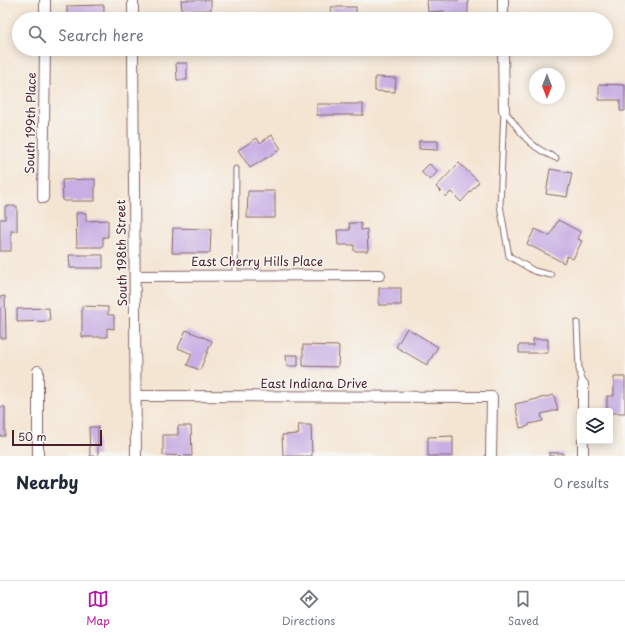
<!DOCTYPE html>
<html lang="en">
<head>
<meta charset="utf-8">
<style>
  body { margin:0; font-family:"Playpen Sans",sans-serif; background:#f2f2f3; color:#1f2937 }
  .controls { position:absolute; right:12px; bottom:12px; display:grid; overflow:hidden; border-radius:4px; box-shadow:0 2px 10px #0003 }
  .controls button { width:36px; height:36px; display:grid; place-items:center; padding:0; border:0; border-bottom:1px solid #e0e1e3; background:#fff; color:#1f2937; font:20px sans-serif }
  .compass { position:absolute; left:529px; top:68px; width:36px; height:36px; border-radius:50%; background:#fff; box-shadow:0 2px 10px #0003; rotate:180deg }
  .scale { position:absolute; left:12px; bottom:10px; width:90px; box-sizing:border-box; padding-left:4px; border:2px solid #4a1f2b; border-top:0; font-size:11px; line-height:14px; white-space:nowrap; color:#4a1f2b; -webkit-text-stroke:3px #f6f6f2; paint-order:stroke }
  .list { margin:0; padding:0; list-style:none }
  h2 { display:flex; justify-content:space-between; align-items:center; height:52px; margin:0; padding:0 16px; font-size:17px }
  h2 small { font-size:13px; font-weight:400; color:#747a83 }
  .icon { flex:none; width:22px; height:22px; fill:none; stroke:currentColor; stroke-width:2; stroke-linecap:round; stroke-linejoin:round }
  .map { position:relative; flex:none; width:625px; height:456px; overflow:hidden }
  .search { position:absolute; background:#fff; box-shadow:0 2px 10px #0003; left:12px; right:12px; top:12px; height:44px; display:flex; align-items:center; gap:10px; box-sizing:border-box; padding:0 14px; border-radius:22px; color:#747a83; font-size:15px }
  .sheet { height:124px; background:#fff }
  nav { display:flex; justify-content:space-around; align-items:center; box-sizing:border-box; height:56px; border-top:1px solid #e0e1e3; background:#fff; font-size:11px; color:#747a83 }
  nav a { display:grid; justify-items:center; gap:2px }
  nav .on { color:#b5179e }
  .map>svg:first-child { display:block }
</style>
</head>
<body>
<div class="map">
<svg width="625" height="456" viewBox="0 0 625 456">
  <rect width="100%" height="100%" fill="#f6f6f2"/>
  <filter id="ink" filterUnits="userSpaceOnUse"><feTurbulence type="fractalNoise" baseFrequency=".025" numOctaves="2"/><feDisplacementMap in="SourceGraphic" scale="8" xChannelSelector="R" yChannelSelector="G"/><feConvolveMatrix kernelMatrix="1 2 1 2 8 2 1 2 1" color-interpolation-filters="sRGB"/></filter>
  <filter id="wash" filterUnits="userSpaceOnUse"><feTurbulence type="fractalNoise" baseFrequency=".012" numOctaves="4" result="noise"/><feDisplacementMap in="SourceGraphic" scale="16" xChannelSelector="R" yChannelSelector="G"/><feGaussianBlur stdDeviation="0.9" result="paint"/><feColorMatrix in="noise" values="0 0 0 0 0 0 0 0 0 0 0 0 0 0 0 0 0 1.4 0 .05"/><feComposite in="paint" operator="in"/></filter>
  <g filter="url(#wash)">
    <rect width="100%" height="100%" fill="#f4e5d3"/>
    <g id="blocks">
      <g fill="#c8aee3">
        <polygon points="181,0 211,0 211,10 182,11"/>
        <polygon points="427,0 468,0 468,16 444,17 444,11 428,12"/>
        <polygon points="104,5 104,19 67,19 67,6"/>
        <polygon points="331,7 356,7 356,19 332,19"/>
        <polygon points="176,63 187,63 187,80 177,80"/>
        <polygon points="375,77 396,78 395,92 375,91"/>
        <polygon points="599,84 625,85 625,111 620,111 620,100 599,100"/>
        <rect x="317" y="104" width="46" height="11"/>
        <polygon points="272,135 281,149 250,168 238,150 257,138 260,143"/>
        <polygon points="419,141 438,141 438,150 419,149"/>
        <polygon points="459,163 479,182 461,202 451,192 446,197 436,187"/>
        <polygon points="429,164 438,171 430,180 421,172"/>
        <polygon points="550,169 572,173 567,197 546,194"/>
        <polygon points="95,179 95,201 63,201 62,180"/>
        <polygon points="248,191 275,191 275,218 247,218"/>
        <polygon points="5,206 17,206 17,231 11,231 11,251 0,251 0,219 5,219"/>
        <polygon points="76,213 86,213 86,221 108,220 108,237 103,237 103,247 77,247"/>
        <polygon points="558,220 581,232 578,239 582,241 573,259 567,256 564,263 527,244 535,229 550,236"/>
        <polygon points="349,223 361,223 361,230 367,229 368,251 354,251 354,245 338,245 337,230 350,230"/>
        <polygon points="173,228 211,229 210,253 172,253"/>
        <polygon points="69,255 103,255 103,268 70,268"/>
        <rect x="379" y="288" width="22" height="17"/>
        <polygon points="5,296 6,338 0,338 0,297"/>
        <polygon points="82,306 108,307 108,315 114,315 114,329 107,328 107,337 82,337"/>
        <polygon points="49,308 50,321 17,322 17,309"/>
        <polygon points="407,328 438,347 427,365 396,347"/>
        <polygon points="186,330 212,341 200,370 187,365 192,354 178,348"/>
        <polygon points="533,339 548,339 548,353 519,353 519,345 533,345"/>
        <polygon points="303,345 339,346 338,367 303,366"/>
        <polygon points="286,355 298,355 298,366 287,366"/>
        <polygon points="614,377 625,377 625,413 610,413 610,411 607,411 607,396 614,396"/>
        <polygon points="554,395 558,410 541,414 543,421 529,424 529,426 520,428 515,404"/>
        <rect x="0" y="407" width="5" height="29"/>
        <polygon points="298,425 311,425 312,456 283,456 282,435 299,434"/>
        <polygon points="178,426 191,426 192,456 163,455 163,435 178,435"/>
        <polygon points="89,427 98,427 98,456 90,456"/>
        <polygon points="453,436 453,456 428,456 428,437"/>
        <rect x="549" y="453" width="14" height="3"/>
      </g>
    </g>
  </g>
  <g filter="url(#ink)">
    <use href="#blocks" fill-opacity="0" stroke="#866466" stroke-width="1"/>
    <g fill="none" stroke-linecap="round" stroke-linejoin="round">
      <g stroke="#866466" stroke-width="7">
        <g id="service">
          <polyline points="504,110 500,205 509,256 534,271 551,275"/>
          <path d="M 504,110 C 523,134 526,145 556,158"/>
          <polyline points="235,275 236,169"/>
          <polyline points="577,323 579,369 583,384"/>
        </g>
      </g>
      <g stroke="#866466" stroke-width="12">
        <g id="minor">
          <polyline points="133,0 133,19"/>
          <polyline points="503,0 503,19"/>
          <polyline points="45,19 45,0"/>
          <polyline points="133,49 136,456"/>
          <polyline points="503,49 504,110"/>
          <polyline points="43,198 45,49"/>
          <polyline points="135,276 380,275"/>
          <polyline points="136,396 492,397 491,456"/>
          <polyline points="583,411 583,384"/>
          <polyline points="38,456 38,371"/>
          <polyline points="583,456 583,441"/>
        </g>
      </g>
      <use href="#service" stroke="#fff" stroke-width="5"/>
      <use href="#minor" stroke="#fff" stroke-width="10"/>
    </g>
  </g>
  <g text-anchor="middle" stroke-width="3" stroke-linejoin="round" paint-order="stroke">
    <g font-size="12" fill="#4a1f2b" stroke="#f6f6f2">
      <text transform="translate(31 123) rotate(-89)" y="4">South 199th Place</text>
      <text transform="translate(122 253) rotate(-91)" y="4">South 198th Street</text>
      <text x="257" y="266">East Cherry Hills Place</text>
      <text x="314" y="388">East Indiana Drive</text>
    </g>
  </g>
</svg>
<div class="controls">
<button><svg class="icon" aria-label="layers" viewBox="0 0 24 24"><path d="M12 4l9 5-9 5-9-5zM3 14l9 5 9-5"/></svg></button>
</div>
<svg class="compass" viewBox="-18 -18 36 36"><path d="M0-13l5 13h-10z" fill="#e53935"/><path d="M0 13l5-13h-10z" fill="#747a83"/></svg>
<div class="scale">50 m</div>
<div class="search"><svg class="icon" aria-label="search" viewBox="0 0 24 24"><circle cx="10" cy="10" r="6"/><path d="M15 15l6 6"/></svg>Search here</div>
</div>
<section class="sheet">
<h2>Nearby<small>0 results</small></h2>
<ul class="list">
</ul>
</section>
<nav>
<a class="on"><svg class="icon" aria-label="map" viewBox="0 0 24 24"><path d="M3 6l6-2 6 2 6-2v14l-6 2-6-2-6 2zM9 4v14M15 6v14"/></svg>Map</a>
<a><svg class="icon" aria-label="directions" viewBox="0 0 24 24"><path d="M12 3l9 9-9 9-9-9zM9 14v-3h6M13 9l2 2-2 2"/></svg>Directions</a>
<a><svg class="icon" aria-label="saved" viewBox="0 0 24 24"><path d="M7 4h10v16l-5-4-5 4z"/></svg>Saved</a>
</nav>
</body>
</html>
